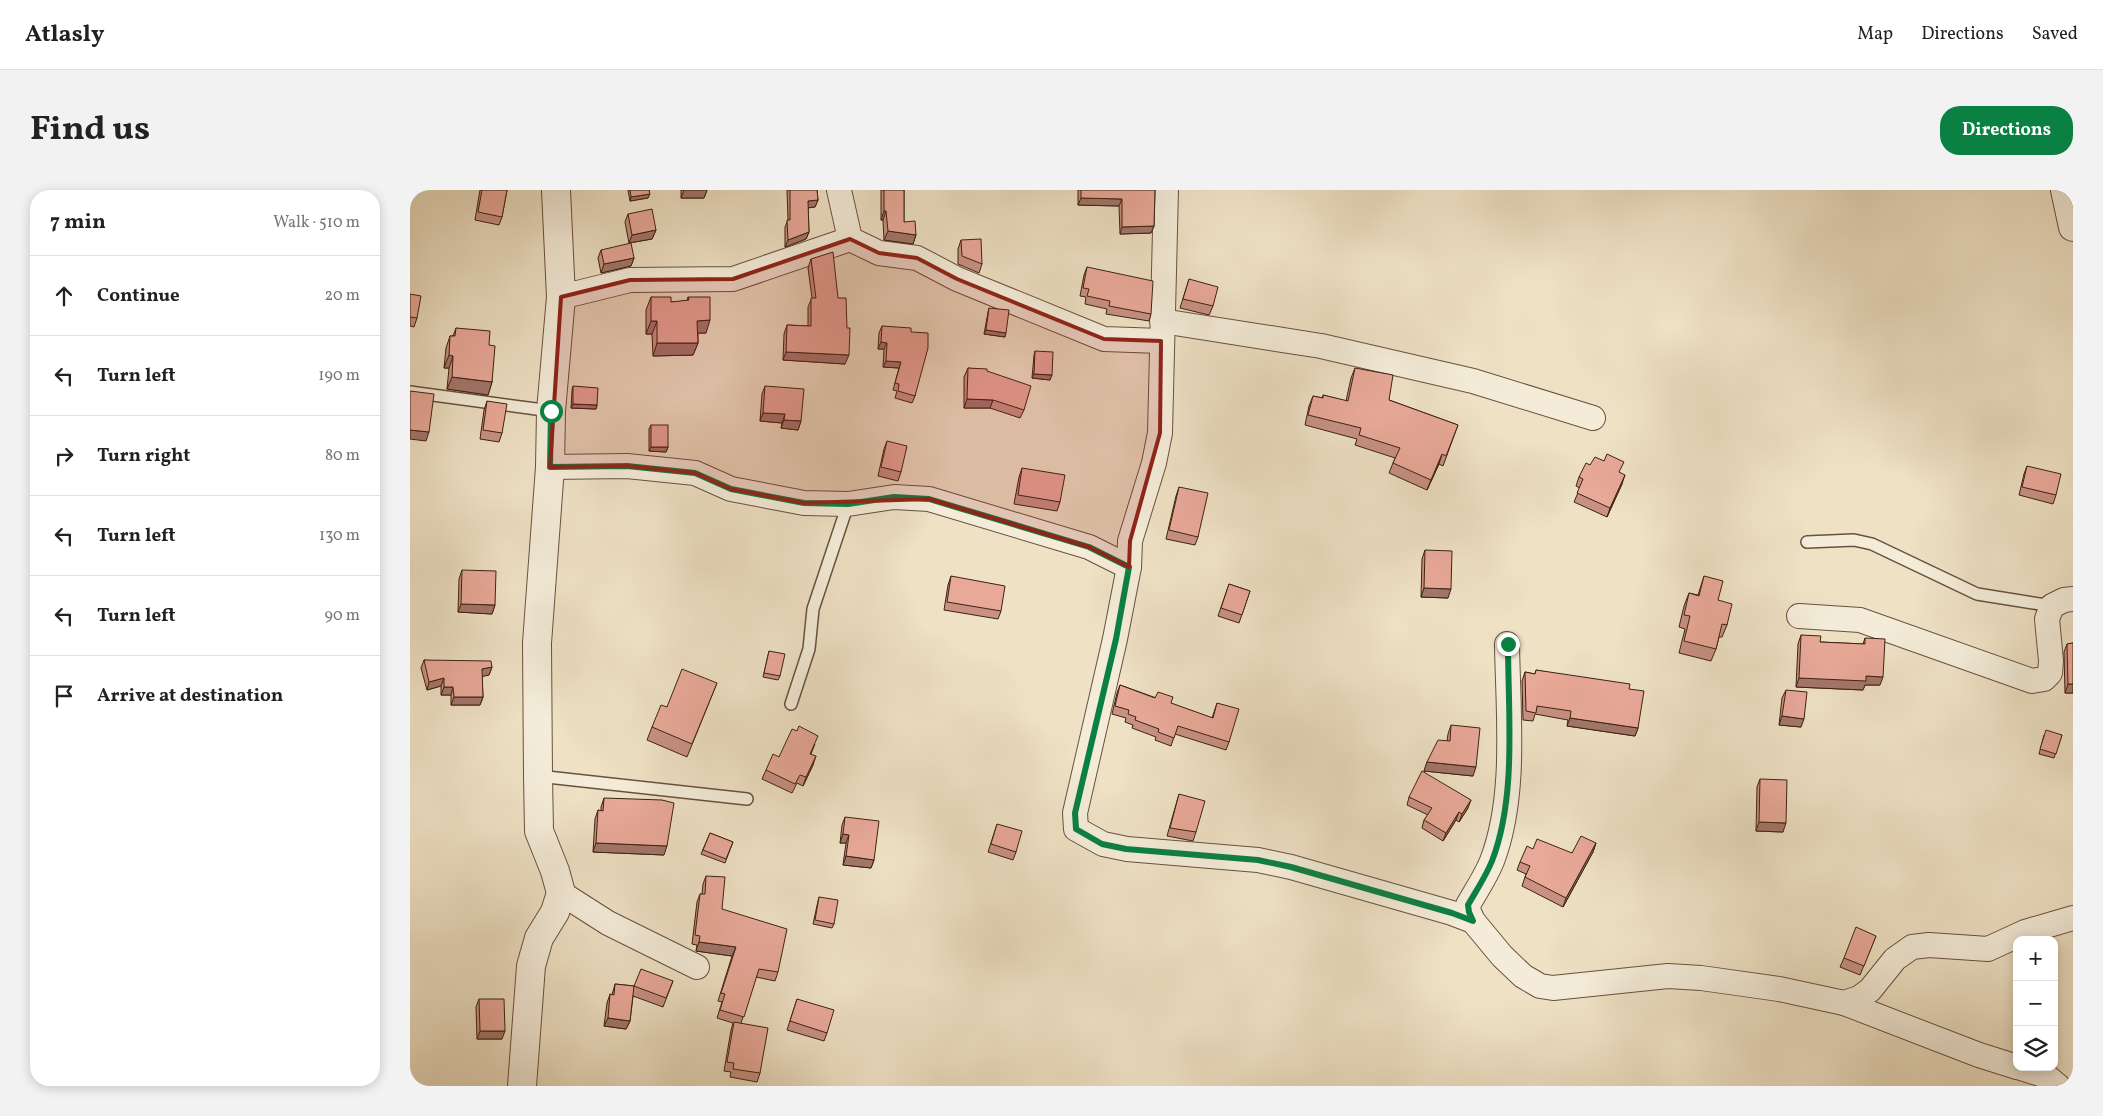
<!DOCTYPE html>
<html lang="en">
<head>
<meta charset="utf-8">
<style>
  body { margin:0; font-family:Vollkorn,serif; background:#f2f2f2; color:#222 }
  .controls { position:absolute; right:15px; bottom:15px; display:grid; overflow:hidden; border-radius:10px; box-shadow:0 2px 12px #0003 }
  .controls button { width:45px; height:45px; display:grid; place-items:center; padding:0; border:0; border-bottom:1px solid #e0e0e0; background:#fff; color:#222; font:25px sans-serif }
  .stop { position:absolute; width:15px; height:15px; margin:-11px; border:4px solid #0b8043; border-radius:50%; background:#fff }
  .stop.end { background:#0b8043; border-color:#fff; box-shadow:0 1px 5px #0008 }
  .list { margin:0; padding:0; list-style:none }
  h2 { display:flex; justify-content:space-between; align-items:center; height:65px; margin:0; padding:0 20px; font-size:21px }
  h2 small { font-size:16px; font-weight:400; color:#767676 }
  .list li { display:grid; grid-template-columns:32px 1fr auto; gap:15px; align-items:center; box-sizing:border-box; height:80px; padding:0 20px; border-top:1px solid #e0e0e0 }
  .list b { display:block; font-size:19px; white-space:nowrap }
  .list em { font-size:16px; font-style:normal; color:#767676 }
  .icon { flex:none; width:28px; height:28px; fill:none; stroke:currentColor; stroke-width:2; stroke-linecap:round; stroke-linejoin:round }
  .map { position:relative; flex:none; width:1663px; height:896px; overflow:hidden; border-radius:20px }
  header { display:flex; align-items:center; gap:30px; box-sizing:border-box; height:70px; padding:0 25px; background:#fff; border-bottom:1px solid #e0e0e0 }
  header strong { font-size:24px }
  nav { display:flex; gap:28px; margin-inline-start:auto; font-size:18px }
  .intro { display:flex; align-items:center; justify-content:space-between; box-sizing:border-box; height:120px; padding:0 30px }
  h1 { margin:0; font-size:35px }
  .button { padding:12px 22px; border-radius:20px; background:#0b8043; color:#fff; font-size:18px; font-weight:700 }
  main { display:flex; gap:30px; padding:0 30px }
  aside { flex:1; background:#fff; border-radius:20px; box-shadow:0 2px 12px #0003 }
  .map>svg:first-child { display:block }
</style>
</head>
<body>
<header>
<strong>Atlasly</strong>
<nav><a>Map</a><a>Directions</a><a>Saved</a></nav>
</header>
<div class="intro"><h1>Find us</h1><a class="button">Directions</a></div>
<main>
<aside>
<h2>7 min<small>Walk · 510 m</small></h2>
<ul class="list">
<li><svg class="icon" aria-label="ahead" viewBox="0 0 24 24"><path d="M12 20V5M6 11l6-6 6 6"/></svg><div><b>Continue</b></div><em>20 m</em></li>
<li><svg class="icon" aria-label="left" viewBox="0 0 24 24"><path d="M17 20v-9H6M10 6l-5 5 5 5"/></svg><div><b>Turn left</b></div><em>190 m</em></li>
<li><svg class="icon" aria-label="right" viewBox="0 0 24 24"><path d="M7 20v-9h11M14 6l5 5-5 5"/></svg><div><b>Turn right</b></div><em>80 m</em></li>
<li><svg class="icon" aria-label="left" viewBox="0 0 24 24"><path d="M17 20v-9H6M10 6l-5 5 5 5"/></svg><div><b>Turn left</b></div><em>130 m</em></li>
<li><svg class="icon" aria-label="left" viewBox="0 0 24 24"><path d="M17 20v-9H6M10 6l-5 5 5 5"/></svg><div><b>Turn left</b></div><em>90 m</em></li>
<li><svg class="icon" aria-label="arrive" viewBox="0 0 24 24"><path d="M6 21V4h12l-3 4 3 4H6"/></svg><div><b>Arrive at destination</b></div></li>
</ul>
</aside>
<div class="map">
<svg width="1663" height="896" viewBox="0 0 1663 896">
  <rect width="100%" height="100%" fill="#eee1c4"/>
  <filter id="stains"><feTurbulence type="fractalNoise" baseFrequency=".004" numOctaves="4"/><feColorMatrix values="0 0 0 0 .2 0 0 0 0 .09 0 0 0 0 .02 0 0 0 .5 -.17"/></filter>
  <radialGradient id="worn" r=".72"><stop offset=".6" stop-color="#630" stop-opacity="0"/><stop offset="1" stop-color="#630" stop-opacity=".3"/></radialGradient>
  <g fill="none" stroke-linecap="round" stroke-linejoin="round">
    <g stroke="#69513e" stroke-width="14">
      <g id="service">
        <polyline points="0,202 141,221"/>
        <polyline points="1397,352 1444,350 1462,354 1567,404 1642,416"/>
        <polyline points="381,514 399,459 403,419 438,314"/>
        <polyline points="128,586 337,609"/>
      </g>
    </g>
    <g stroke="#69513e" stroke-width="26">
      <g id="minor">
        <polyline points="429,0 440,49 469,63 507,68 547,89 694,149 751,151"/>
        <polyline points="756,0 750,243 744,273 720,351 719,377 705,449 665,623 666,639 693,654 717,659 848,670 881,677 1042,723 1063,731 1092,766 1113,786 1130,796 1143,798 1258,786 1291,788 1369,799 1434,813 1449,808 1460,800 1485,769 1502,757 1519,755 1578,759 1615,742 1663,728"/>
        <polyline points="151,107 220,90 323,89 440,49"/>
        <polyline points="752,131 911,156 1063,191 1183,228"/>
        <polyline points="140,277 217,276 285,283 321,299 394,313 438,314 484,307 519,309 679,357 719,377"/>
        <polyline points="1389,426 1450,430 1622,491 1634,489 1640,483 1641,471 1637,429 1642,416 1654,410 1663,409"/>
        <polyline points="151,703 198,733 287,777"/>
        <path d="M 1063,731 L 1059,722 L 1058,715 C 1066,701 1076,686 1082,671 C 1107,606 1098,523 1097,454"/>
        <polyline points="1434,813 1569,865 1607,877"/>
        <polyline points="1608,877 1636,886 1648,896"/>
      </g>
    </g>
    <g stroke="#69513e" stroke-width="30">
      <g id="tertiary">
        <polyline points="1655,0 1663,37"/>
        <polyline points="112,896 121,776 129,748 145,722 151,703 145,681 129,641 128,586 127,453 140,277 141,221 151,107 146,0"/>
      </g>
    </g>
    <use href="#service" stroke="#f4ecd9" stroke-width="11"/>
    <use href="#minor" stroke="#f4ecd9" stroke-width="24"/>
    <use href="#tertiary" stroke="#f4ecd9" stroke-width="28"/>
  </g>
  <g fill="#c89184" stroke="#3d2111">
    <polygon points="70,0 97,0 92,27 89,35 65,30"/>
    <polygon points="218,0 239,0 238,8 220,11"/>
    <polygon points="271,0 297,0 294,8 271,8"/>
    <polygon points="377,0 407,0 408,10 405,17 398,18 399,42 396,49 375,57 375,37 378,30"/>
    <polygon points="471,0 494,0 494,32 506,45 503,54 474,50 473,30 471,30"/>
    <polygon points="668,0 745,0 744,36 741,43 710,44 709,16 668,15"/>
    <polygon points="218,24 246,40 242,49 219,53 215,32"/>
    <polygon points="551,50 572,74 569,83 548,74 548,59"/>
    <polygon points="191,60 224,68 221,76 191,83 188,68"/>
    <polygon points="401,69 435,174 373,170 374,144 377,135 398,136 398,117 402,108 398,78"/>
    <polygon points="677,77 741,124 739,131 696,124 697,119 675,114 676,107 670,106 674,85"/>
    <polygon points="779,89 803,116 799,125 770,118"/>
    <polygon points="0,104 7,128 4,137 0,136"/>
    <polygon points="241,107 261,112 277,111 278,107 296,143 288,143 288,153 283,165 243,166 242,144 236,144 236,120"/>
    <polygon points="579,118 595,147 574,144 578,122"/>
    <polygon points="472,136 501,142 505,206 502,213 485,208 487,201 483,200 489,178 473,177 474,159 468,159 469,143"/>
    <polygon points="46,138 79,155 82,192 78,205 37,199 39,178 34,178 36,158 40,146 43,146"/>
    <polygon points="625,161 640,190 622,188 624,165"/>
    <polygon points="558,178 577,181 614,220 610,228 580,218 554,218 554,187"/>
    <polygon points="945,178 979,210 1048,235 1033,276 1029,274 1017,300 979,283 985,268 945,255 947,249 895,235 899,216 903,206 912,208 913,205 936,211 941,188"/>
    <polygon points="163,196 187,215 186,219 161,218 162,200"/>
    <polygon points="355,196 391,231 388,240 371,238 372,233 350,231 352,204"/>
    <polygon points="77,211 92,243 89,252 70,249 74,220"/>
    <polygon points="241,235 258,257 256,262 239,261 239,239"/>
    <polygon points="477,251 491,282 488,291 468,286 474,259"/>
    <polygon points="1180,275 1209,283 1212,294 1197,327 1164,312 1170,298 1166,296 1169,287"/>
    <polygon points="1617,276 1646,305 1643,314 1609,305 1614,284"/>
    <polygon points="612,278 650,312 647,321 604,314 609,287"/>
    <polygon points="769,297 788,347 785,355 756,349 766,306"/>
    <polygon points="1015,360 1038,408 1011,407 1012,369"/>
    <polygon points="52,380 85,415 82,424 48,422 49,389"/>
    <polygon points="541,386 591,421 588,429 534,420 538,395"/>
    <polygon points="1294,386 1308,410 1317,435 1312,447 1309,447 1306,459 1301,471 1269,463 1275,439 1269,437 1274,416 1279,403 1288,405"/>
    <polygon points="819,394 840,401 829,433 808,426"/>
    <polygon points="1391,445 1410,452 1453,454 1455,448 1470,495 1455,495 1453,500 1386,497 1388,454"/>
    <polygon points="1663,453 1663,503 1655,503 1654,462 1657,454"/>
    <polygon points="359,461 370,486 368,490 353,487"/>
    <polygon points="14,470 82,477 79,485 72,486 73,507 70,515 41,515 41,505 31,505 31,496 17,500 11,478"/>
    <polygon points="1126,480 1219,499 1228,538 1225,546 1157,536 1158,530 1125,524 1123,531 1113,530 1112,491 1115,482 1125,484"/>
    <polygon points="307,493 277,567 237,550 242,537 257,517"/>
    <polygon points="710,495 802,528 807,513 819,552 816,560 765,544 761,556 745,550 746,547 722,538 723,535 715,532 716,528 702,524 707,503"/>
    <polygon points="1376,500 1391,537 1369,535 1372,508"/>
    <polygon points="1041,535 1063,586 1014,581 1017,572 1037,551 1038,544"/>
    <polygon points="1634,545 1652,545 1644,568 1629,564"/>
    <polygon points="405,554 401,564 403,575 393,596 387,593 382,603 352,589 356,580 369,567"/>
    <polygon points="1350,589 1373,642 1346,641 1347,597"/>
    <polygon points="769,604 786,642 783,651 757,646"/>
    <polygon points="999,607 1058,618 1049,632 1046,630 1033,651 1012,638 1014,630 1018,625 997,615"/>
    <polygon points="194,608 254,665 183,662 185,629 188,620 191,621 191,617"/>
    <polygon points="435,627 464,670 461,678 433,675 436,653 430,653 432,635"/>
    <polygon points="587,634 606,662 603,670 578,662"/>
    <polygon points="300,643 323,652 315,673 291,664"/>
    <polygon points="1186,653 1183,662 1153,717 1112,696 1116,684 1107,680 1110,672 1123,659 1162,663"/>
    <polygon points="296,686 312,719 368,782 365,791 346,787 331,833 350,883 347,892 320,887 321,882 314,881 321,840 323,833 307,828 312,812 308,811 322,766 286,761 287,755 282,754 287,712 290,704 292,704 293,694"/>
    <polygon points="409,707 424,734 422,738 403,734 408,711"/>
    <polygon points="1466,746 1450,785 1430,777 1434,768"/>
    <polygon points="263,791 253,817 223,806 220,831 216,839 194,836 197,813 200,804 202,805 205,794 224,796"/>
    <polygon points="69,809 92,849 67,849 66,817"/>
    <polygon points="387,809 417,843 414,851 377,840"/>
  </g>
  <g fill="#a3766b" stroke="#3d2111">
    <polygon points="274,0 297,0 294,8 271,8"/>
    <polygon points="240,4 238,8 220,11 221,7"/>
    <polygon points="671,8 712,9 709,16 668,15"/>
    <polygon points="408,10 405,17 395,18 398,11"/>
    <polygon points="474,21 476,21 473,30 471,30"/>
    <polygon points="744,36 741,43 710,44 712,37"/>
    <polygon points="246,40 242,49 219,53 222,45"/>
    <polygon points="478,41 506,45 503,54 474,50"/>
    <polygon points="399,42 396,49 375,57 378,50"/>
    <polygon points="224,68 221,76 191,83 194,74"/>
    <polygon points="300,130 296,143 283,143 287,131"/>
    <polygon points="241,131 247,131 242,144 236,144"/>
    <polygon points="576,140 596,143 595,147 574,144"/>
    <polygon points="471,152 477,153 474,159 468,159"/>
    <polygon points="247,153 288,153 283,165 243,166"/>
    <polygon points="376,162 439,165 435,174 373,170"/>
    <polygon points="39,165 43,166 39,178 34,178"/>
    <polygon points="476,171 491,172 489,178 473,177"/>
    <polygon points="624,184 642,185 640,190 622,188"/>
    <polygon points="42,187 82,192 78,205 37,199"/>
    <polygon points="557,209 583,210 580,218 554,218"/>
    <polygon points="163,214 187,215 186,219 161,218"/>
    <polygon points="353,223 375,224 372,233 350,231"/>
    <polygon points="374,230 391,231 388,240 371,238"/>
    <polygon points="0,240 19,242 16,251 0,249"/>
    <polygon points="241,257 258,257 256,262 239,261"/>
    <polygon points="1032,264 1029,274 1017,300 1021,290"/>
    <polygon points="1215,285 1212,294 1197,327 1200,318"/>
    <polygon points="1014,398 1041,399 1038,408 1011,407"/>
    <polygon points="51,414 85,415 82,424 48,422"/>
    <polygon points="82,477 79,485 70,487 72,479"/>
    <polygon points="1456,486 1473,487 1470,495 1455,495 1453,500 1386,497 1389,488"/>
    <polygon points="34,488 31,496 17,500 19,492"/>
    <polygon points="1658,494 1663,494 1663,503 1655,503"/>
    <polygon points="34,497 43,497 41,505 31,505"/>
    <polygon points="44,507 73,507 70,515 41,515"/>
    <polygon points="1372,526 1394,529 1391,537 1369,535"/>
    <polygon points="1160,528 1228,538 1225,546 1157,536"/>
    <polygon points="406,566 403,575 393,596 396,587"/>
    <polygon points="1017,572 1066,577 1063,586 1014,581"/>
    <polygon points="1061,610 1058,618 1049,632 1052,624"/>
    <polygon points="1049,622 1046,630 1033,651 1036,643"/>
    <polygon points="1349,632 1376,633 1373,642 1346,641"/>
    <polygon points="433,644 439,645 436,653 430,653"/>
    <polygon points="186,653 257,656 254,665 183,662"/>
    <polygon points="1186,653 1183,662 1153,717 1156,708"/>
    <polygon points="436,666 464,670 461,678 433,675"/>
    <polygon points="289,752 326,757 322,766 286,761"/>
    <polygon points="198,828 220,831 216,839 194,836"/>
    <polygon points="70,841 95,841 92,849 67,849"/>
  </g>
  <g fill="#e9a999" stroke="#3d2111">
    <polygon points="72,0 97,0 92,27 68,22"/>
    <polygon points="220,0 239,0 240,4 221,7"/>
    <polygon points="380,0 407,0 408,10 398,11 399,42 378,50 377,30 380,30"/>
    <polygon points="474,0 494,0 494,32 505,31 506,45 478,41 476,21 474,21"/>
    <polygon points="671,0 745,0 744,36 712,37 712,9 671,8"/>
    <polygon points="242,19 246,40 222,45 218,24"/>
    <polygon points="571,49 572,74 552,66 551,50"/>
    <polygon points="221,53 224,68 194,74 191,60"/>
    <polygon points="423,62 428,108 436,108 437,138 440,138 439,165 376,162 377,135 401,136 401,108 406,108 401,69"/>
    <polygon points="677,77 743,91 741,124 699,116 700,111 677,106 679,99 673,98"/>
    <polygon points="779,89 808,97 803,116 773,109"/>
    <polygon points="0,104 11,106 7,128 0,127"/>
    <polygon points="241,107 261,107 261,112 279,110 278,107 300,107 300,130 287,131 288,153 247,153 247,131 241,131"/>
    <polygon points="579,118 599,120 596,143 576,140"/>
    <polygon points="472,136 501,138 501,142 518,143 518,158 505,206 488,201 489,194 485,193 491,172 476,171 477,153 471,152"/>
    <polygon points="46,138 80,141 79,155 85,156 82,192 42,187 43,166 39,165 40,146 45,146"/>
    <polygon points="625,161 643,162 642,185 624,184"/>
    <polygon points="558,178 577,179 577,181 621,196 614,220 583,210 557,209"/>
    <polygon points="945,178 983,185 979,210 1048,235 1036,266 1032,264 1021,290 983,273 990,258 949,245 951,238 898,225 903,206 913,208 913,205 938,211"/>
    <polygon points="163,196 188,198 187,215 163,214"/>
    <polygon points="355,196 394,199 391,231 374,230 375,224 353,223"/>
    <polygon points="0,201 24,204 19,242 0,240"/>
    <polygon points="77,211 97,214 92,243 73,240"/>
    <rect x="241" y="235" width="17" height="22"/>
    <polygon points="477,251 497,256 491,282 471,277"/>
    <polygon points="1197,264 1214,272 1209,282 1215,285 1200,318 1167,303 1173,289 1169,287 1176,273 1180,275 1185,267 1194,271"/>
    <polygon points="1617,276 1651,284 1646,305 1612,297"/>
    <polygon points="612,278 655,285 650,312 608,305"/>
    <polygon points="769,297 798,303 788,347 759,340"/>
    <polygon points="1015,360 1042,361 1041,399 1014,398"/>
    <polygon points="52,380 86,381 85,415 51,414"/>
    <polygon points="541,386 595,396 591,421 537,412"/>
    <polygon points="1294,386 1313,391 1308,410 1322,414 1317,435 1312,434 1306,459 1274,451 1280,426 1274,425 1279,403 1289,406"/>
    <polygon points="819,394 840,401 832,425 811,418"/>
    <polygon points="1391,445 1411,446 1410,452 1433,453 1455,454 1455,448 1475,449 1473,487 1456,486 1456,491 1389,488"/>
    <polygon points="1663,453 1663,494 1658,494 1657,454"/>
    <polygon points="359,461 375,464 370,486 354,483"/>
    <polygon points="14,470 81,471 82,477 72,479 73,507 44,507 43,497 34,497 34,488 19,492"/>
    <polygon points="272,479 307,493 282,554 242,537 251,515 257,517"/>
    <polygon points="1126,480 1220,494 1219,499 1234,501 1228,538 1160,528 1161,521 1127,516 1126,523 1116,521 1115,482 1125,484"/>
    <polygon points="710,495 745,508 748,502 763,507 761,513 803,528 807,513 829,519 819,552 768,536 764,548 748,542 749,539 725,530 726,527 718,524 719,520 705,516"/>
    <polygon points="1376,500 1397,502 1394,529 1372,526"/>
    <polygon points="1041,535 1070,538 1066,577 1017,572 1028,550 1040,551"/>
    <polygon points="389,536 408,546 400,564 406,566 396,587 390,585 385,594 356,580 363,564 369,567 382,539 387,541"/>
    <polygon points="1636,540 1652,545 1646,564 1630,559"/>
    <polygon points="1012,581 1061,610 1052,624 1049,622 1036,643 1014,630 1022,618 999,607"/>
    <polygon points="1350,589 1377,590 1376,633 1349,632"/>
    <polygon points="769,604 795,611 786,642 760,638"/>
    <polygon points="194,608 252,610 264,613 257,656 186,653 188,620 193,621"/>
    <polygon points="435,627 469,631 464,670 436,666 439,645 433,644"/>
    <polygon points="587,634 612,641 606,662 581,654"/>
    <polygon points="300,643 323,652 316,669 293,660"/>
    <polygon points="1171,646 1186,653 1156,708 1115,687 1120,676 1110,672 1117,656 1123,659 1127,649 1162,663"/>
    <polygon points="296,686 315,687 312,719 377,739 368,782 349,779 334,827 310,820 315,804 311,803 326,757 289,752 290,746 285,745 290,704 295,704"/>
    <polygon points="409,707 428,710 424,734 405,730"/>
    <polygon points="1446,737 1466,746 1454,776 1434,768"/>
    <polygon points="231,779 263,791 256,808 224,796"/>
    <polygon points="205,794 224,796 220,831 198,828 200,804 204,805"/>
    <polygon points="69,809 94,809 95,841 70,841"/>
    <polygon points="387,809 424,820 417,843 380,831"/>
    <polygon points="324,832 358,838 350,883 323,879 324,873 317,872"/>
  </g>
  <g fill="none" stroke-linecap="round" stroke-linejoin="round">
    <path stroke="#0b8043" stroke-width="6" d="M 141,221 L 140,277 L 217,276 L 285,283 L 321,299 L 394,313 L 438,314 L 484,307 L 519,309 L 679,357 L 719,377 L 706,449 L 665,623 L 666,639 L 692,654 L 716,659 L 848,670 L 881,677 L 1042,723 L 1063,731 L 1059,722 L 1058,715 C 1066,701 1076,686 1082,671 C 1107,606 1098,523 1098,454"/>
  </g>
  <path fill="#8f2418" fill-opacity="0.2" stroke="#8f2418" stroke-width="4" stroke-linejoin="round" d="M 440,49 L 469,63 L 507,68 L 547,89 L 694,149 L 751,151 L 750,243 L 720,351 L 719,377 L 679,357 L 519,309 L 394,313 L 321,299 L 285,283 L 217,276 L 140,277 L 151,107 L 220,90 L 323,89 Z"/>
  <rect width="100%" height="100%" filter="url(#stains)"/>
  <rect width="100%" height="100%" fill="url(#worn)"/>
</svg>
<div class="controls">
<button>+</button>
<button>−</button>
<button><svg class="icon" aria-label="layers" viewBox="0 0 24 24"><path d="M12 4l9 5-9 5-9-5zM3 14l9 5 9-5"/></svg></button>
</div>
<div class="stop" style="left:141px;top:221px"></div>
<div class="stop end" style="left:1098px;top:454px"></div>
</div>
</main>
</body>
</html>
